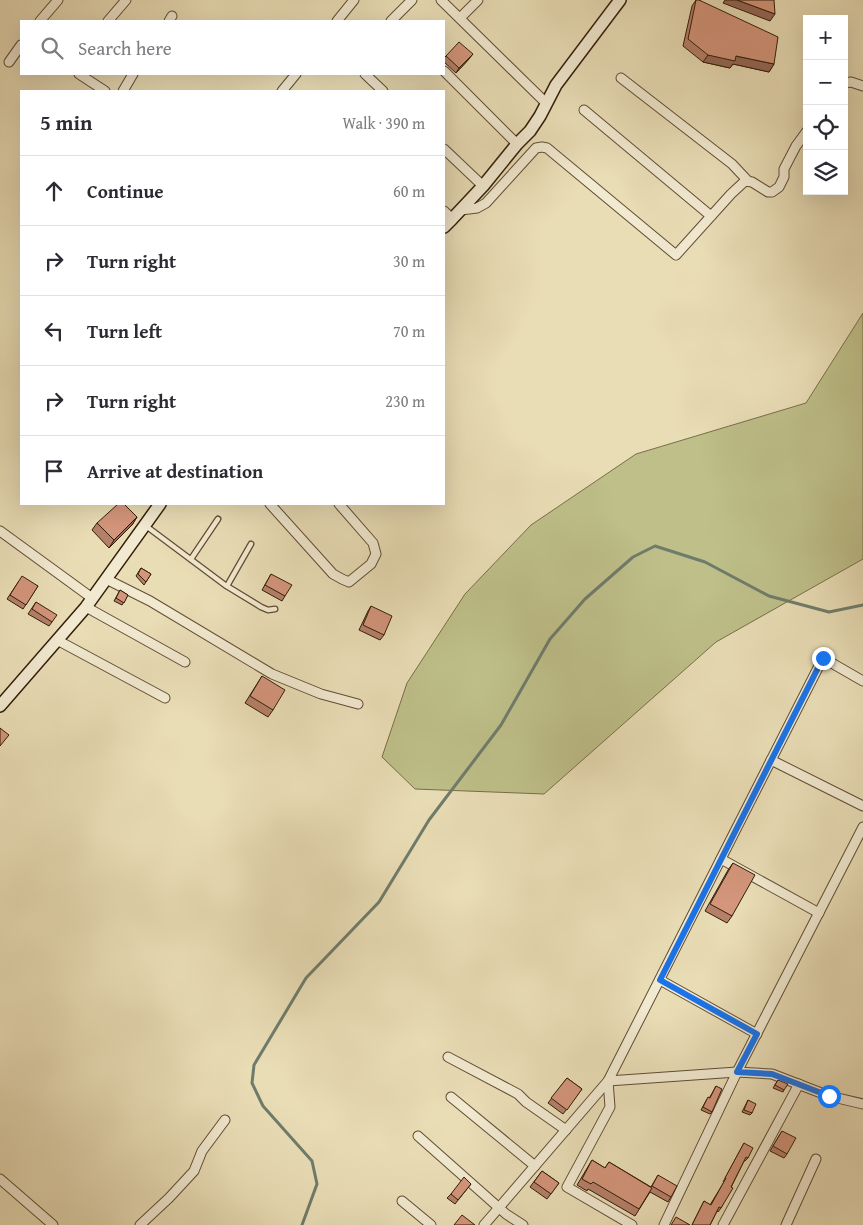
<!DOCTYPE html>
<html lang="en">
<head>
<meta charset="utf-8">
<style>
  body { margin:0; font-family:"Gentium Book Plus",serif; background:#f7f7f7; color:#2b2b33 }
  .controls { position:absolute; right:15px; top:15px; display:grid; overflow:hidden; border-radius:0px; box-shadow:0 5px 20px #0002 }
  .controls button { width:45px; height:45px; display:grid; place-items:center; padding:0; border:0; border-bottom:1px solid #e1e1e2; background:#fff; color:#2b2b33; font:25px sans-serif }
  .stop { position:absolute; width:15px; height:15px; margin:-11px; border:4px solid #1a73e8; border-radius:50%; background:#fff }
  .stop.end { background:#1a73e8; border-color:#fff; box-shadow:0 1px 5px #0008 }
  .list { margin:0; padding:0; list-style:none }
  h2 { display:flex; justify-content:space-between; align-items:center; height:65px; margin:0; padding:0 20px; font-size:21px }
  h2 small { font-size:16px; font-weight:400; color:#7c7c81 }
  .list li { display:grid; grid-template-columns:32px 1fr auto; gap:15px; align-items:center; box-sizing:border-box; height:70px; padding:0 20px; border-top:1px solid #e1e1e2 }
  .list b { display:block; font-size:19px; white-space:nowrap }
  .list em { font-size:16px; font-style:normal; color:#7c7c81 }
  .icon { flex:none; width:28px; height:28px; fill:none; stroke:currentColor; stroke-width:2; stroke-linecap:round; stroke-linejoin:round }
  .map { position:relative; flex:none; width:863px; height:1225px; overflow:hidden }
  .search { position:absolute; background:#fff; box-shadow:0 5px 20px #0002; left:20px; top:20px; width:425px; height:55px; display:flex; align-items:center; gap:12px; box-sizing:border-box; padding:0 18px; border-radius:0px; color:#7c7c81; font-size:19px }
  .panel { position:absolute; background:#fff; box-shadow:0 5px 20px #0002; left:20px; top:90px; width:425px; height:415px; border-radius:0px }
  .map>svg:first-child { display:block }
</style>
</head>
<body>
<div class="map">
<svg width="863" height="1225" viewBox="0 0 863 1225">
  <rect width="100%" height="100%" fill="#e9ddb6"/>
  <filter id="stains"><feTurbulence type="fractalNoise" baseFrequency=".004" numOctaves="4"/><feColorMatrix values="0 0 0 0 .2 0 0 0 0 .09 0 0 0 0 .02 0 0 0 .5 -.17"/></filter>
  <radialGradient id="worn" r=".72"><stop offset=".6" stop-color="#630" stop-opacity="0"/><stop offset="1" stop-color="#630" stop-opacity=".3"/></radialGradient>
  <polygon fill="#bebf89" stroke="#786e49" points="863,313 863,559 716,642 544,794 415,789 382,757 407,683 465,594 531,525 636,454 806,403"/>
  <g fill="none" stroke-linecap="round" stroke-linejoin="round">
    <polyline stroke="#6f7c6b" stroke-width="3" points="302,1225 317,1184 312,1161 263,1106 252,1083 254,1065 306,978 379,902 429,820 501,725 550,639 585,599 633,557 655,546 705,562 769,596 829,612 863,605"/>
    <g stroke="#604d34" stroke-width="7">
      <g id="lane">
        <polyline points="146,526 225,585 261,607 268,610 275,609"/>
        <polyline points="191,559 218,519"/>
        <polyline points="227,586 251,544"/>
      </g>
    </g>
    <g stroke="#604d34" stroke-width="11">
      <g id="street">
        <polyline points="441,0 546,103"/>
        <polyline points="460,18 478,0"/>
        <polyline points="40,21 58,0"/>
        <polyline points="108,21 126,0"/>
        <polyline points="169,21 172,16"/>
        <polyline points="337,21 354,0"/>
        <polyline points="391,21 412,0"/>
        <polyline points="9,62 21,45"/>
        <polyline points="444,71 517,144"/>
        <polyline points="79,74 105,91"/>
        <polyline points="365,74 383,91"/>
        <polyline points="621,78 732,164 748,181"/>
        <polyline points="844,83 851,82 863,86"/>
        <polyline points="123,91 133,74"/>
        <polyline points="282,91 296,74"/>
        <polyline points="584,110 711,216"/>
        <polyline points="444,149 483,186"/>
        <polyline points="461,210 477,208 486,203 536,148 542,147 547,148 676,255 731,194 745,181 752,182 768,192 772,192 779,187 784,177 784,169 796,146 807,131"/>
        <polyline points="444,211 452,219"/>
        <polyline points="270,504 333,574 342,579 349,582 371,564 376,554 373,543 339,504"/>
        <polyline points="0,531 92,598"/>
        <polyline points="106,579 150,601 272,674 321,694 358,704"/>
        <polyline points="86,607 185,662"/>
        <polyline points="57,640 165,698"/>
        <polyline points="771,760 863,806"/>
        <polyline points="721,859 819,913"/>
        <polyline points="660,980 757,1034"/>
        <polyline points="448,1057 518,1094 526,1102 566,1130"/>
        <polyline points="451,1097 535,1166"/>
        <polyline points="418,1136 506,1214 523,1225"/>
        <polyline points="0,1179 53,1225"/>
        <polyline points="402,1201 431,1225"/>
        <polyline points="140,1225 169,1198 194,1171 202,1151 225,1120"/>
        <polyline points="484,1225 608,1081 823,658 863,681"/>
        <polyline points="632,1225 567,1187 610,1107 608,1081 737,1072 772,1074 829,1096 863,1104"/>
        <polyline points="664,1225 737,1072 863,827"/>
        <polyline points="723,1225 799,1084"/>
        <polyline points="786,1225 816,1159"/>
      </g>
    </g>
    <g stroke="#331d09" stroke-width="14">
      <g id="secondary">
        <polyline points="444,227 452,219 483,186 517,144 530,131 540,116 556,85 620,0"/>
        <polyline points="0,706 86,607 160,504"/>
      </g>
    </g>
    <use href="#lane" stroke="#f1e9d0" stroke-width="4.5"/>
    <use href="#street" stroke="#f1e9d0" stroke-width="9"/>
    <use href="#secondary" stroke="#f1e9d0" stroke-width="11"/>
  </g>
  <g fill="#b5806a" stroke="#331d09">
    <polygon points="696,0 699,0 774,64 769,72 733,64 730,68 703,62 683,46 692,6"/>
    <polygon points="446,56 469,59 456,73 444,62 444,58"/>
    <polygon points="137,517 132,525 109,548 92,530 97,523"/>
    <polygon points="141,568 151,574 144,585 136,576"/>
    <polygon points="271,574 285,596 282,601 262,590"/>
    <polygon points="19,581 38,586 23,609 7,599"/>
    <polygon points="120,590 128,595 122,605 114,601"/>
    <polygon points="36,602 52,622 49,626 28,614"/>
    <polygon points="371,606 384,635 380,640 359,630 368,611"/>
    <polygon points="262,676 273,710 268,717 245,703"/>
    <polygon points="733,863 732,916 727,923 705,911 728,870"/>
    <polygon points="567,1078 582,1089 563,1114 548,1103"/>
    <polygon points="778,1080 784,1090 783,1092 773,1088"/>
    <polygon points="716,1086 712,1112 710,1114 701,1110 707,1099 710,1097"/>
    <polygon points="748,1100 752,1113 750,1115 742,1112"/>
    <polygon points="782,1131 787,1154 784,1158 770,1151"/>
    <polygon points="744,1143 748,1158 745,1161 744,1161 721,1208 718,1212 717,1211 710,1225 692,1225 704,1201 710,1205 724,1182 723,1182"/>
    <polygon points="592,1160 605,1168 609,1162 651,1187 658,1175 671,1197 668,1202 650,1192 635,1216 588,1189 587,1191 577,1185"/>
    <polygon points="542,1171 559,1183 547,1199 530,1187"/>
    <polygon points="471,1184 455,1204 447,1198 451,1194"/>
  </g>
  <g fill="#946856" stroke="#331d09">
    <polygon points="725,0 737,0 775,14 770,21 723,3"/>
    <polygon points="473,54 469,59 456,73 459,68"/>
    <polygon points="708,55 736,56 774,64 769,72 733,64 730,68 703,62"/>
    <polygon points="137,517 132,525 109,548 114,540"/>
  </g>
  <g fill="#d3957b" stroke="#331d09">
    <polygon points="696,0 699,0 778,37 774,64 736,56 735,61 708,55 688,39"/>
    <polygon points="737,0 774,0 775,14"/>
    <polygon points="459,42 473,54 459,68 446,56"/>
    <polygon points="118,504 124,504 137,517 114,540 97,523"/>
    <polygon points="141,568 151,574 146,582 138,574"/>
    <polygon points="271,574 292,585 285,596 265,585"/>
    <polygon points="22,576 38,586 26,605 10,595"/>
    <polygon points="120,590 128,595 124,603 116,598"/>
    <polygon points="36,602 57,615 52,622 32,609"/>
    <polygon points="371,606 392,616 384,635 363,625"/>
    <polygon points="262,676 285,690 273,710 250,696"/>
    <polygon points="0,728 9,735 0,746"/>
    <polygon points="733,863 755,875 732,916 710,904"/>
    <polygon points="567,1078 582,1089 567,1110 551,1098"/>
    <polygon points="778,1080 788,1084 784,1090 775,1085"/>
    <polygon points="716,1086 722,1089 712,1112 703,1107 708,1097 710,1098"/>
    <polygon points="748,1100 756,1104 752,1113 744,1110"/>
    <polygon points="782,1131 796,1138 787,1154 773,1146"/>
    <polygon points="744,1143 753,1148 748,1158 746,1157 731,1187 733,1188 721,1208 719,1207 710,1225 692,1225 704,1201 711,1205 726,1178 725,1178"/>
    <polygon points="592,1160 605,1168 609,1162 652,1188 639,1209 593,1182 591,1184 582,1179"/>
    <polygon points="542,1171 559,1183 551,1194 534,1182"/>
    <polygon points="658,1175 677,1186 671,1197 652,1186"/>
    <polygon points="464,1177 471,1184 458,1200 451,1194"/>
    <polygon points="462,1215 475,1225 454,1225"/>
    <polygon points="676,1217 690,1225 671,1225"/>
  </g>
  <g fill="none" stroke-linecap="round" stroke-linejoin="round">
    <polyline stroke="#1a73e8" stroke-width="6" points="823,658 660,980 757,1034 737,1072 772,1074 829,1096"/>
  </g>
  <rect width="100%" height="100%" filter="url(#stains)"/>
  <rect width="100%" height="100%" fill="url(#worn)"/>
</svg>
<div class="controls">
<button>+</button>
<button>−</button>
<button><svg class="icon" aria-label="locate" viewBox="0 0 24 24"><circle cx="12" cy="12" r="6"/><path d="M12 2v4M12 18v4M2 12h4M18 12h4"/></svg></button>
<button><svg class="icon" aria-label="layers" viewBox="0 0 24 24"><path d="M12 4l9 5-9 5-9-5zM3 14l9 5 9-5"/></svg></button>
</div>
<div class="stop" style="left:829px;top:1096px"></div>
<div class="stop end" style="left:823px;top:658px"></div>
<div class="search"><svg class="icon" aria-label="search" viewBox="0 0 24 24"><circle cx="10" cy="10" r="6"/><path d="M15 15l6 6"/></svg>Search here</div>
<section class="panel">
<h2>5 min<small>Walk · 390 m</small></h2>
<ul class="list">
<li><svg class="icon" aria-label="ahead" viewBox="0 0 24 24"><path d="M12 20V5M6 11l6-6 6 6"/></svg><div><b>Continue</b></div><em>60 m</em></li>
<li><svg class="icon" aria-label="right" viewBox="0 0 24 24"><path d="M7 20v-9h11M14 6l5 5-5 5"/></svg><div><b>Turn right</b></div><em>30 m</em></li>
<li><svg class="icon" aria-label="left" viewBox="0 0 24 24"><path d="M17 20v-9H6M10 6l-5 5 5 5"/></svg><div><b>Turn left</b></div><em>70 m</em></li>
<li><svg class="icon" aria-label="right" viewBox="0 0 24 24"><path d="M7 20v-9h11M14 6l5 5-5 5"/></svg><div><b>Turn right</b></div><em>230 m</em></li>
<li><svg class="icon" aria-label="arrive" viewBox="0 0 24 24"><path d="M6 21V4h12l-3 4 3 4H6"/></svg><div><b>Arrive at destination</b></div></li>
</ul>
</section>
</div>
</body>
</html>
